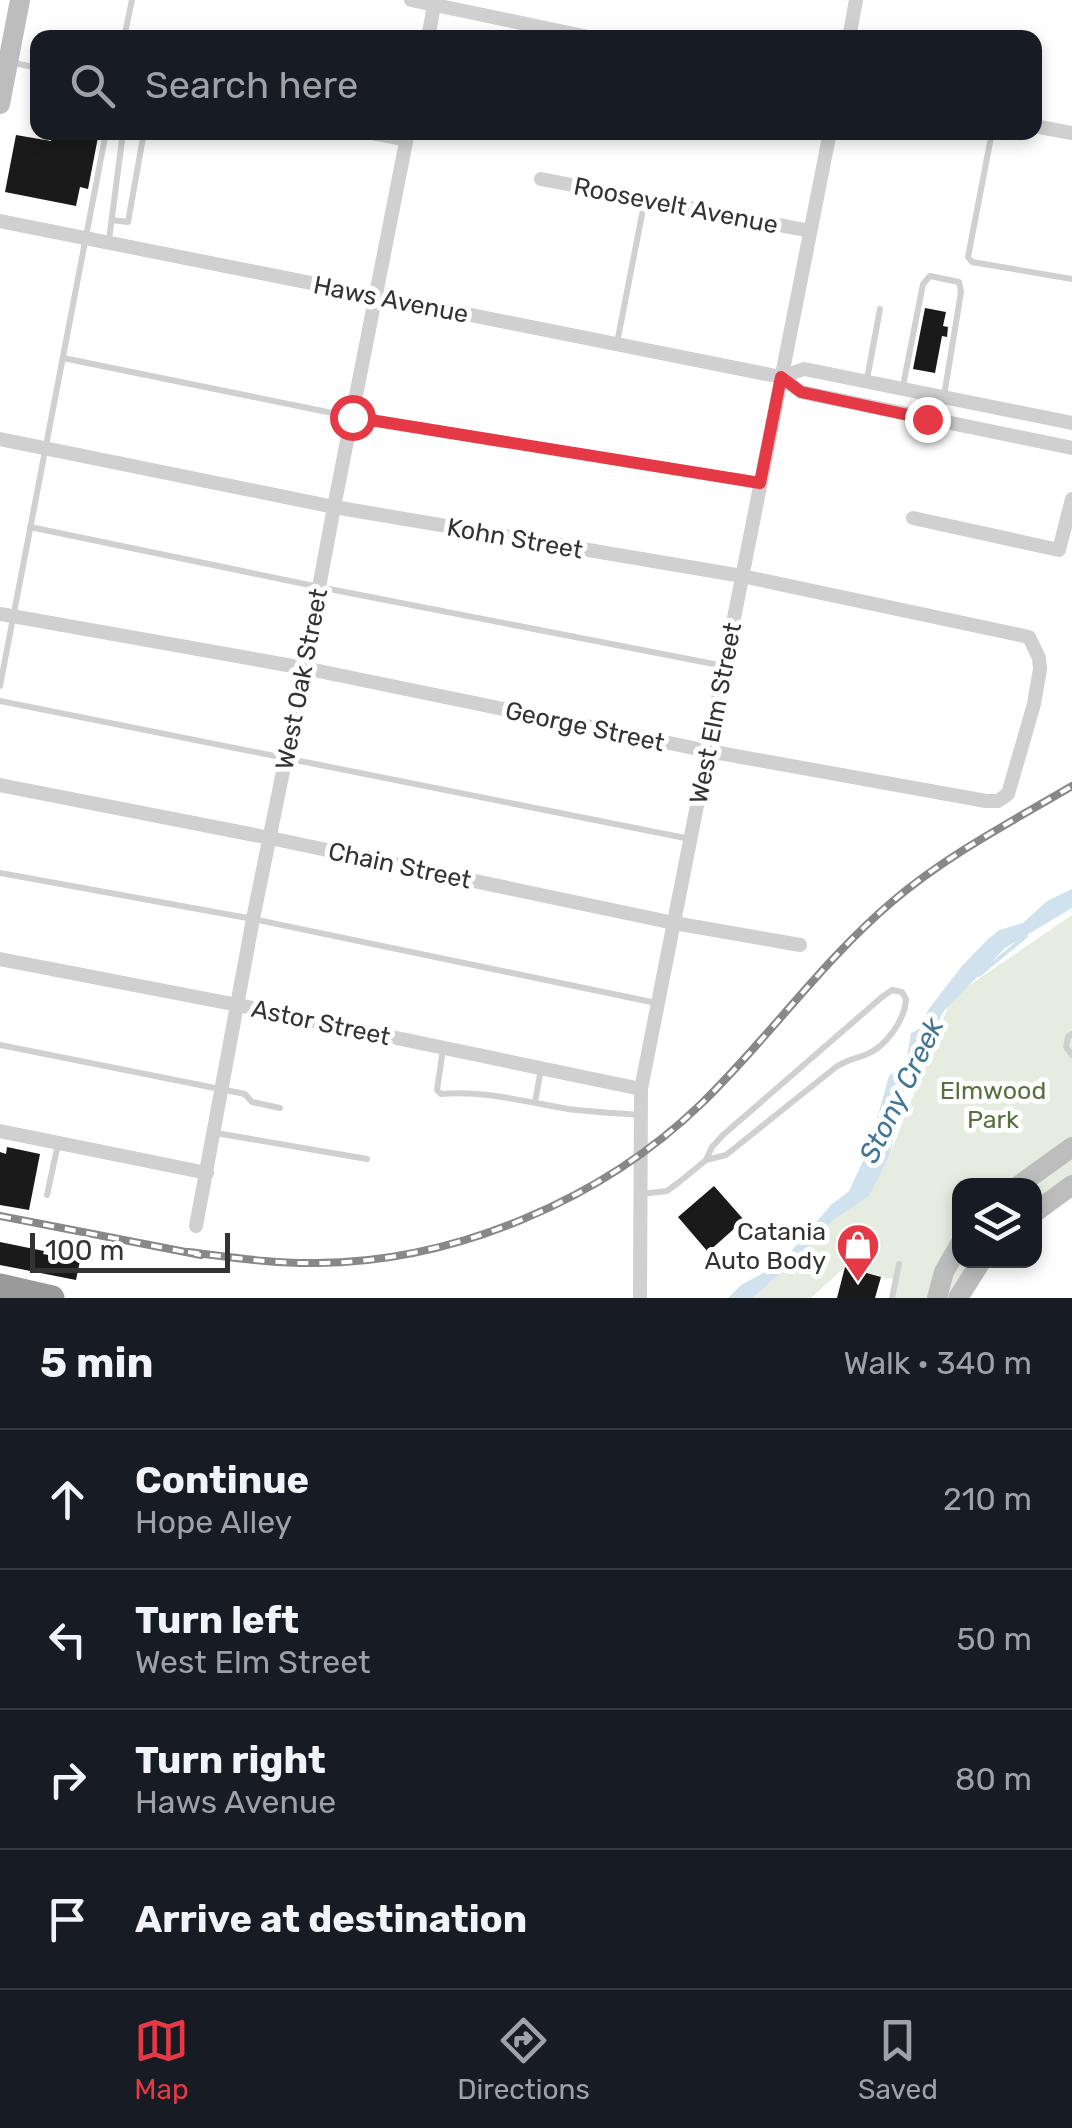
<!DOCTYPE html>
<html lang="en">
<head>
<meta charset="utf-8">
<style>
  body { margin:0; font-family:Rubik,sans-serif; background:#242831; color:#f1f3f6 }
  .controls { position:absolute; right:30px; bottom:30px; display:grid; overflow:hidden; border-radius:20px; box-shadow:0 5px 15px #0003 }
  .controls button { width:90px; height:90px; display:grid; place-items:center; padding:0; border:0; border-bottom:2px solid #363941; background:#171b24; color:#f1f3f6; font:50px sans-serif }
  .scale { position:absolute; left:30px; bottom:25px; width:200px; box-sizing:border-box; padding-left:10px; border:5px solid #333; border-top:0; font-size:28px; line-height:35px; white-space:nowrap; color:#333; -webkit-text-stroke:8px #fff; paint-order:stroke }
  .stop { position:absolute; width:30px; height:30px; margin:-22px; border:8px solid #e63946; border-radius:50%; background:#fff }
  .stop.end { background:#e63946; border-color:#fff; box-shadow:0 2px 10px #0008 }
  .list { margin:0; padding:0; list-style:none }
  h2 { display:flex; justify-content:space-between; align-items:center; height:130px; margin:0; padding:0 40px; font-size:42px }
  h2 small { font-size:32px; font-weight:400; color:#9ea1a6 }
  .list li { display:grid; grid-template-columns:65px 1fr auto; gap:30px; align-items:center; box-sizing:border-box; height:140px; padding:0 40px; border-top:2px solid #363941 }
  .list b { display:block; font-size:38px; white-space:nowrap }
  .list p { margin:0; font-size:32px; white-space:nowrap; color:#9ea1a6 }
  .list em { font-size:32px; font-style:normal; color:#9ea1a6 }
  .icon { flex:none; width:55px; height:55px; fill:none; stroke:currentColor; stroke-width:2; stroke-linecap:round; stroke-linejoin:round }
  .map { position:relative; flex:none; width:1072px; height:1298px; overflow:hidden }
  .search { position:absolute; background:#171b24; box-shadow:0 5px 15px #0003; left:30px; right:30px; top:30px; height:110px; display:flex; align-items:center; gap:25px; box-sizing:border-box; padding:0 35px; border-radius:20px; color:#9ea1a6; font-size:38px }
  .sheet { height:690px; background:#171b24 }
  nav { display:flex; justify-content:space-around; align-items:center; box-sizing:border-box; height:140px; border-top:2px solid #363941; background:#171b24; font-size:28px; color:#9ea1a6 }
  nav a { display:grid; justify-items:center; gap:5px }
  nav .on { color:#e63946 }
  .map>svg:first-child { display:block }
</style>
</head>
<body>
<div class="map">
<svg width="1072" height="1298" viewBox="0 0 1072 1298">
  <rect width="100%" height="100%" fill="#fff"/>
  <polygon fill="#e6ecdf" points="1072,915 1072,1186 1035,1219 1034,1186 960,1186 960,1260 988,1261 962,1298 894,1298 895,1280 845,1267 811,1298 749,1298 890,1154 952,997"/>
  <polygon fill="#cfe2ee" points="1072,889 1072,908 1005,948 944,1011 907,1080 890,1154 869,1196 833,1220 796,1259 752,1298 728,1298 741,1285 780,1264 831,1205 849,1191 869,1148 889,1076 906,1063 911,1033 923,1027 928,1010 962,966 987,940 999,930 1023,923 1047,901"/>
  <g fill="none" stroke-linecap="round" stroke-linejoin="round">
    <polyline stroke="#cfe2ee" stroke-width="4" points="979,975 1026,936"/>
  </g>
  <g fill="#1a1a1a">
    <polygon points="53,132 79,137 80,132 99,132 88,189 80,187 76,206 5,192 16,135 51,141"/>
    <polygon points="925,308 946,312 943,326 948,327 947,337 942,336 935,373 913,369"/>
    <polygon points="7,1147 40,1154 29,1210 0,1205 0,1152 6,1154"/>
    <polygon points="714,1186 744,1220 708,1252 678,1217"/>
    <polygon points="0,1242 44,1251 43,1254 80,1261 76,1280 0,1265"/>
    <polygon points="845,1267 881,1277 875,1298 837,1298"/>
  </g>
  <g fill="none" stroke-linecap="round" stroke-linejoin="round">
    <g stroke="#d0d0d0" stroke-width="6">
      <polyline points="124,38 132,0"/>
      <polyline points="14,63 38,68"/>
      <polyline points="346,132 403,143"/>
      <polyline points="992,132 968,257 972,262 1072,279"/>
      <polyline points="112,220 128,222 144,132"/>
      <polyline points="109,240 123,132"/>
      <polyline points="617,343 645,199"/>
      <polyline points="63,358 352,417 760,483"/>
      <polyline points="867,379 880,309"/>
      <polyline points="903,386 923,284 930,276 959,282 961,292 944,396"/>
      <polyline points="30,527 319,587 724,666"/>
      <polyline points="0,686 106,132"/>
      <polyline points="0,701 690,839"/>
      <polyline points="0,873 253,919 656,1003"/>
      <polyline points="1072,1034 1068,1037 1066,1047 1072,1055"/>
      <polyline points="0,1045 245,1094 252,1102 280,1108"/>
      <path d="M 443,1049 L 437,1090 L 441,1094 C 483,1090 526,1102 568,1109 C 591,1112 616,1113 640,1115"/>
      <polyline points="535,1102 541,1069"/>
      <polyline points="216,1133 367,1159"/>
      <path d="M 641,1194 L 667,1191 L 678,1183 L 706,1160 L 712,1147 L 723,1135 L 882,997 L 892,990 L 902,992 L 906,999 C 905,1020 886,1047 865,1055 C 854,1059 846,1060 836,1067 L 726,1155 L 706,1160"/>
      <polyline points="47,1195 58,1144"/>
      <polyline points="892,1298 899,1264"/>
    </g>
    <g stroke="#d0d0d0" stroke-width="14">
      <polyline points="411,0 593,38"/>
      <polyline points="428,38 435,0"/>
      <polyline points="849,38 856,0"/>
      <polyline points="1034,126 1072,133"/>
      <polyline points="541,179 810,231"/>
      <polyline points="0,221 781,377 801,392 1072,448"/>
      <polyline points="781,377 804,369 1072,423"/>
      <polyline points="0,439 334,507 742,576 1029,637 1039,658 1040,669 1034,704 1008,794 998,801 986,801 708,751 304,668 0,614"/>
      <polyline points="913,518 1059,550 1072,499"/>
      <polyline points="0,785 270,838 674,923 800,945"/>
      <polyline points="0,959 238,1005 641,1089"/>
      <polyline points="0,1131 207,1173"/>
      <polyline points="196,1226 253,919 304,668 334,507 408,132"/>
      <polyline points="640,1298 641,1089 830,132"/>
    </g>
    <g stroke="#bdbdbd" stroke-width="20">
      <polyline points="0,104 20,0"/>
      <polyline points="1018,1186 1072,1147"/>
      <polyline points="1034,1213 1072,1185"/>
      <polyline points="937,1298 944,1272 960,1244"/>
      <polyline points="958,1298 982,1260"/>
    </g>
    <polyline stroke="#9a9a9a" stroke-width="25" points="0,1286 52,1298"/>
    <g stroke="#888" stroke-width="8">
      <g id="rail">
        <polyline points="0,1216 201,1255"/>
        <path d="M 188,1252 C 231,1257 273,1264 317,1263 C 454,1262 602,1200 701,1104 C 768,1039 822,961 893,901 C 947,855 1011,822 1072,786"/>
      </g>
    </g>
    <use href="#rail" stroke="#fff" stroke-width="4" stroke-dasharray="11" stroke-linecap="butt"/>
  </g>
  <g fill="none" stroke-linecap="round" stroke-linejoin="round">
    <polyline stroke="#e63946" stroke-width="12" points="352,417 760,483 781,377 801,392 927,419"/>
  </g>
  <defs>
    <g id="shop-pin" transform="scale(2.25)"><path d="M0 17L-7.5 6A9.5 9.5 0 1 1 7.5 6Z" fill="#e63946" stroke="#fff"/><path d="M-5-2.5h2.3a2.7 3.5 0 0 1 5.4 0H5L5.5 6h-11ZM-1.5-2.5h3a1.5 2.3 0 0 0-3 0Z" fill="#fff"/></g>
  </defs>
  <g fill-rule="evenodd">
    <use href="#shop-pin" x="858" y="1245"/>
  </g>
  <g text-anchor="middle" stroke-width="10" stroke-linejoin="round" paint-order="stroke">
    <g font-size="25" fill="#333" stroke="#fff">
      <text transform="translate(676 205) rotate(11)" y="9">Roosevelt Avenue</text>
      <text transform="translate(391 299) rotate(11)" y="9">Haws Avenue</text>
      <text transform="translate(515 538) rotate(10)" y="9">Kohn Street</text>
      <text transform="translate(301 679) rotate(-79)" y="9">West Oak Street</text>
      <text transform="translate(715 713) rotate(-79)" y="9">West Elm Street</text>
      <text transform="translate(585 726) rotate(12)" y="9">George Street</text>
      <text transform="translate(400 865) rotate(12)" y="9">Chain Street</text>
      <text transform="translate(321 1022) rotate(12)" y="9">Astor Street</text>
    </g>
    <g font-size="25" fill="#56703f" stroke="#fff">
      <text x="993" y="1099">Elmwood<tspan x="993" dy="29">Park</tspan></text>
    </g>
    <g font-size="25" fill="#333" stroke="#fff" text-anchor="end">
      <text x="826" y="1240">Catania<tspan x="826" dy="29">Auto Body</tspan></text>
    </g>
    <g font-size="28" font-style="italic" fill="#3f7597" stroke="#fff">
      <text transform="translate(901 1090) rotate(-64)" y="10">Stony Creek</text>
    </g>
  </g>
</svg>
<div class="controls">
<button><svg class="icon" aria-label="layers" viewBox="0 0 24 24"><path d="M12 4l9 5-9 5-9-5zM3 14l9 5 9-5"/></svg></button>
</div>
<div class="scale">100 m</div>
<div class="stop" style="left:352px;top:417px"></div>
<div class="stop end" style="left:927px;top:419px"></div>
<div class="search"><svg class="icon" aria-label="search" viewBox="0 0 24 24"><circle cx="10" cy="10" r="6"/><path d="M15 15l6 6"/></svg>Search here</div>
</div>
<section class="sheet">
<h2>5 min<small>Walk · 340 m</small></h2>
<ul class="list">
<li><svg class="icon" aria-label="ahead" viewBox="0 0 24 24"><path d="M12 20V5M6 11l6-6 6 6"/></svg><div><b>Continue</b><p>Hope Alley</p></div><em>210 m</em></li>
<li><svg class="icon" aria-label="left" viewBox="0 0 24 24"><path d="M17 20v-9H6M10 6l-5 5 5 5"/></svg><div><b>Turn left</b><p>West Elm Street</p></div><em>50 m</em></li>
<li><svg class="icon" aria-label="right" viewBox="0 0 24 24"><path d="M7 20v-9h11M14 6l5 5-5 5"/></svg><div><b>Turn right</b><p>Haws Avenue</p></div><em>80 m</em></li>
<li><svg class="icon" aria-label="arrive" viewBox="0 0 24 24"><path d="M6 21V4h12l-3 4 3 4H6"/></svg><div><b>Arrive at destination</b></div></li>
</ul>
</section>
<nav>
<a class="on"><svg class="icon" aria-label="map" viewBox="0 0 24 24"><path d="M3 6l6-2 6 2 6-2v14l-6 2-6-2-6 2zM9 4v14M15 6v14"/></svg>Map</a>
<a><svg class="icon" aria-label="directions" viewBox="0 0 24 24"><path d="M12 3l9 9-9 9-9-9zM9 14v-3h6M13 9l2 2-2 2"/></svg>Directions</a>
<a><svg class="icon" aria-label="saved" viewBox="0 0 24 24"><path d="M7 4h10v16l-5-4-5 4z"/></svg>Saved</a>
</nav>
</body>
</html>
